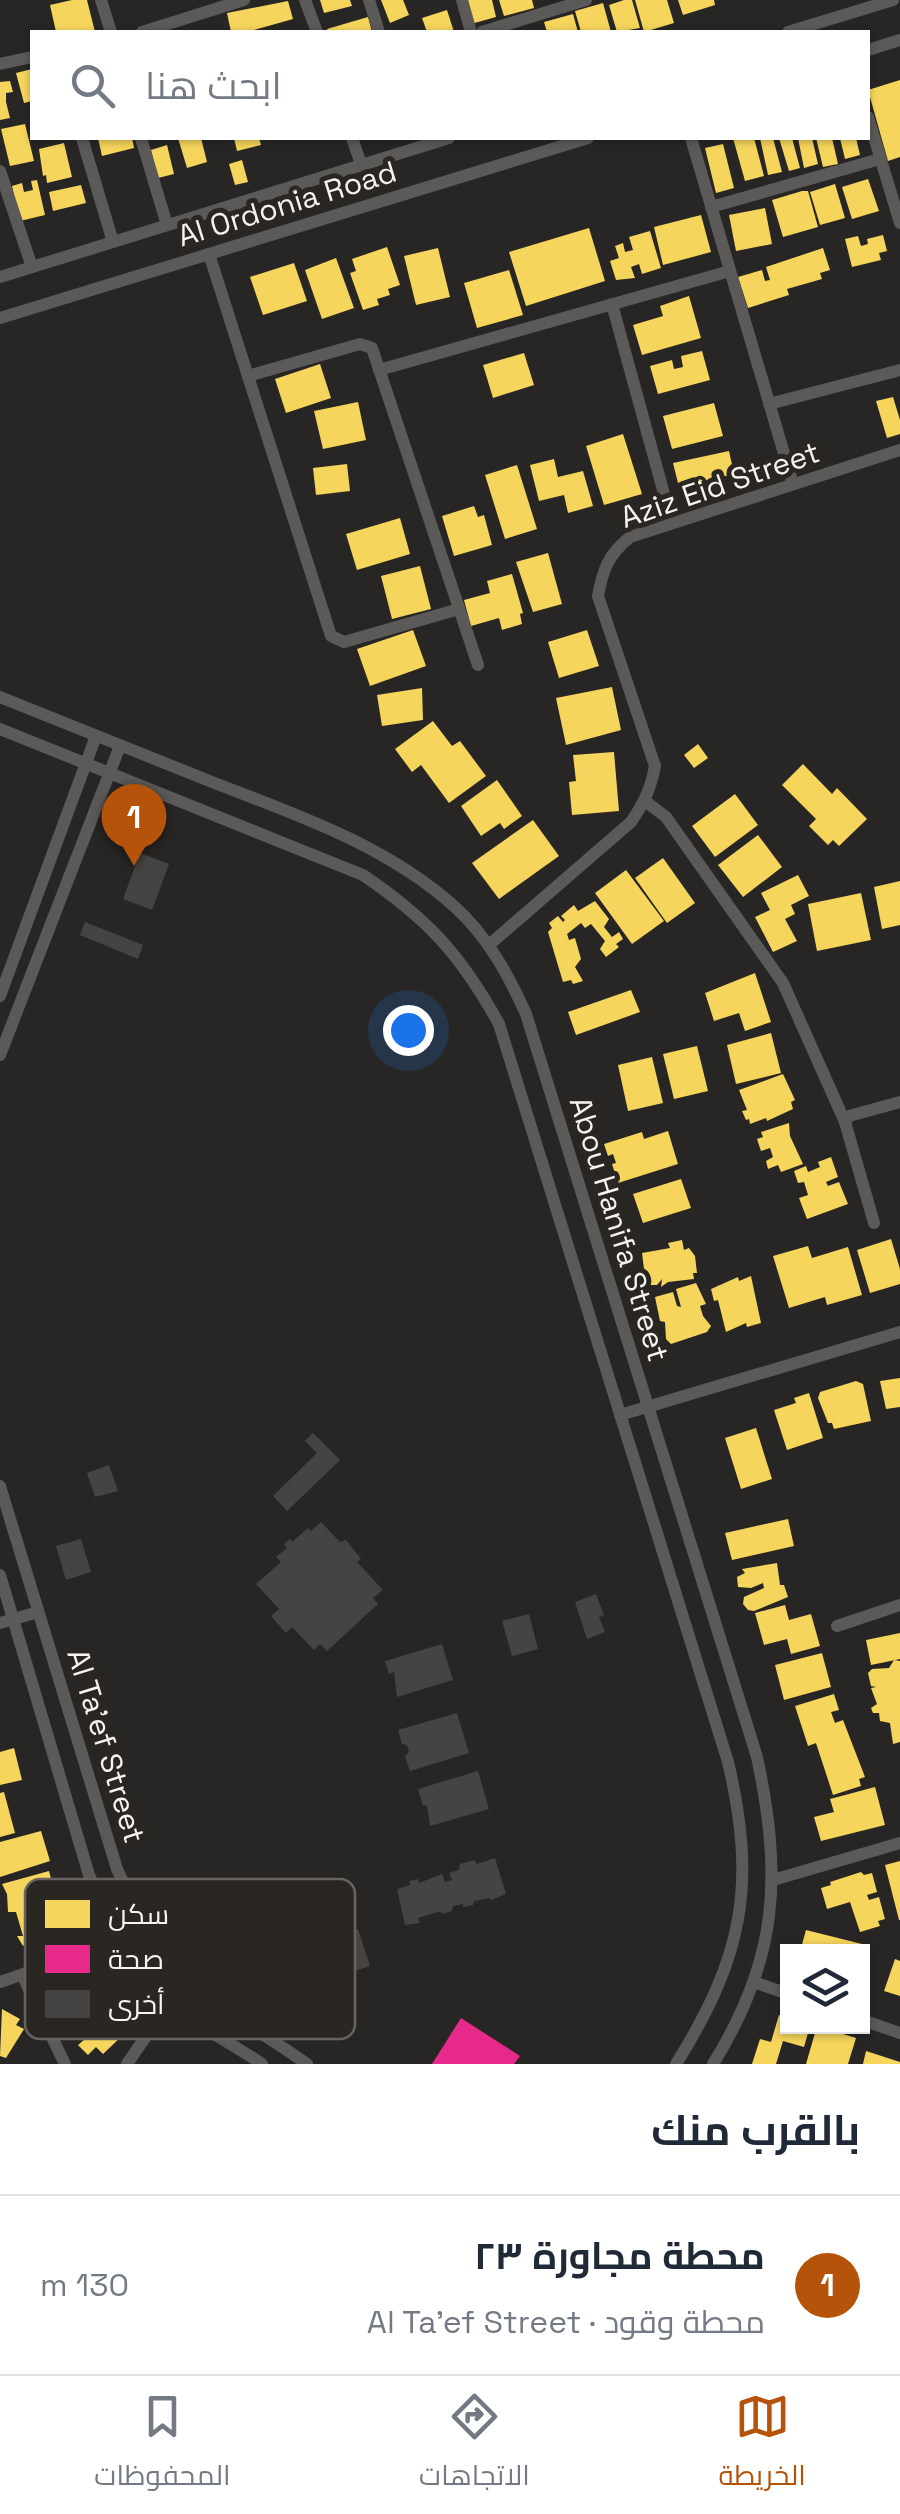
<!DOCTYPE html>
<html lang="ar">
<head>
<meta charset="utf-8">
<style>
  body { margin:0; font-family:"Space Grotesk",Cairo,sans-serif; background:#f6f6f7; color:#1f2937; direction:rtl }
  .controls { position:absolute; right:30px; bottom:30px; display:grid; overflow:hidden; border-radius:0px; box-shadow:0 2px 8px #0004 }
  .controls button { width:90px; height:90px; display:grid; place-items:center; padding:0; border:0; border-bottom:2px solid #e0e1e3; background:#fff; color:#1f2937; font:50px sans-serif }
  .you { position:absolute; left:408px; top:1030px; width:35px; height:35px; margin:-25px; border:8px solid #fff; border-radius:50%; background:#1a73e8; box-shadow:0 0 0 15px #1a73e833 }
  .badge { display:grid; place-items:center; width:65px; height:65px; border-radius:50%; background:#b45309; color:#fff; font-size:32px; font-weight:700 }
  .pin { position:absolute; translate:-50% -82px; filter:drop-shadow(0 2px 5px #0008) }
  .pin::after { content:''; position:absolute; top:52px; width:35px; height:30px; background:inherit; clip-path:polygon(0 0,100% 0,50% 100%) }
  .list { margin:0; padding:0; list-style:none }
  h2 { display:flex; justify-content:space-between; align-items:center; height:130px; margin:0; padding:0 40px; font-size:42px }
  h2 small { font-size:32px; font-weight:400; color:#747a83 }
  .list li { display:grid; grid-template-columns:65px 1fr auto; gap:30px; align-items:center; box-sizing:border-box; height:180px; padding:0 40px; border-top:2px solid #e0e1e3 }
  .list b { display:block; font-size:38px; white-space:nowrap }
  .list p { margin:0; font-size:32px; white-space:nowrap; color:#747a83 }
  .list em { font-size:32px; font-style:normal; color:#747a83 }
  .icon { flex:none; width:55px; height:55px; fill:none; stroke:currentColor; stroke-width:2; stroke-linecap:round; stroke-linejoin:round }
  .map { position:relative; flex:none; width:900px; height:2064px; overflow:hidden; direction:ltr }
  .search { position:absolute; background:#fff; box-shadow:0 2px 8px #0004; left:30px; right:30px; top:30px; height:110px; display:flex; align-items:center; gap:25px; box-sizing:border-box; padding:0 35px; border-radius:0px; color:#747a83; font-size:38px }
  .sheet { height:310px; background:#fff }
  nav { display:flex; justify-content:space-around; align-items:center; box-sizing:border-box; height:140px; border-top:2px solid #e0e1e3; background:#fff; font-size:28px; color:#747a83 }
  nav a { display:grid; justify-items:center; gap:5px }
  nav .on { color:#b45309 }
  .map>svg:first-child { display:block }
</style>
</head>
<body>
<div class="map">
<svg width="900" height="2064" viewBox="0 0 900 2064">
  <rect width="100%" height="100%" fill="#282624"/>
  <g fill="#f6d55c">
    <polygon points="72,0 87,0 95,32 56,32 50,5"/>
    <polygon points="320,0 350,0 352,6 324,13"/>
    <polygon points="381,0 403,0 409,15 390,23"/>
    <polygon points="465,0 492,0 496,17 471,24"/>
    <polygon points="499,0 532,0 534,8 504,16"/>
    <polygon points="624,0 632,0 640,28 617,32 609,5"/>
    <polygon points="635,0 667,0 674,23 644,32"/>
    <polygon points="678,0 714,0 715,5 683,15"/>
    <polygon points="288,1 293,19 247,32 231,32 227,13"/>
    <polygon points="603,3 611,32 581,32 575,11"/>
    <polygon points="447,10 454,32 427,32 422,18"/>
    <polygon points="573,14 578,32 547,32 544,22"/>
    <polygon points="368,17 372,32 328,32 327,29"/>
    <polygon points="32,69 32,101 24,103 16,73"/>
    <polygon points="900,80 900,157 888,161 868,90"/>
    <polygon points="10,81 13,92 6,93 6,102 10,118 0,120 0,82"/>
    <polygon points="25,124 34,161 10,166 1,129"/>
    <polygon points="98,138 132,138 134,148 102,156"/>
    <polygon points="178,138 201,138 207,162 187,168"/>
    <polygon points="234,138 259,138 261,145 237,151"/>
    <polygon points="733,138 754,138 764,176 745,181"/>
    <polygon points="760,138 773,138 782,172 768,175"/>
    <polygon points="779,138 792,138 800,168 789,171"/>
    <polygon points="798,138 812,138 818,164 804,168"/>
    <polygon points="816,138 832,138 838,164 823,167"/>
    <polygon points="840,138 856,138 860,155 845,159"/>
    <polygon points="64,143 72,177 47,183 46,175 43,176 39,149"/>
    <polygon points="723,144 734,188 716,193 705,148"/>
    <polygon points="167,145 174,174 158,178 151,150"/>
    <polygon points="242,160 248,182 235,185 229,164"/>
    <polygon points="868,179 879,211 852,219 842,187"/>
    <polygon points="37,180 45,215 20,221 12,186 22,183 24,192 33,190 31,181"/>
    <polygon points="835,184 845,218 820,225 810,192"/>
    <polygon points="81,185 86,203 53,211 49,192"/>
    <polygon points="802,191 808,191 818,227 783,237 772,200"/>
    <polygon points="765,208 772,244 736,251 729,215"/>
    <polygon points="701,215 711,252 663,265 654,227"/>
    <polygon points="589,228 605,281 526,306 509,252"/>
    <polygon points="650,231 661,268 642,274 639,264 631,267 635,278 616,280 610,261 619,258 615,246 623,243 625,252 633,250 629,237"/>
    <polygon points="883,235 887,251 879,253 881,260 852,267 845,239 858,236 861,246 868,244 867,239"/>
    <polygon points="387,247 400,285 388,289 390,295 377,299 379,305 363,310 350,273 356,271 352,259"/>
    <polygon points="438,248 450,297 416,305 404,256"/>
    <polygon points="823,248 830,270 820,273 822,279 787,289 789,295 748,308 738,277 762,270 765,281 770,280 766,267"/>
    <polygon points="336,258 354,308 322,319 305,270"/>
    <polygon points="294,263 307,301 263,315 250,277"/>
    <polygon points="509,270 523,315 477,328 464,283"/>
    <polygon points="689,296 701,338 642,355 633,325 663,316 660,306"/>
    <polygon points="702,351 710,380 658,394 650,366 672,360 674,369 683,367 681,356"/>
    <polygon points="524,353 534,385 493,398 483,365"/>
    <polygon points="320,364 331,398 286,413 275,379"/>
    <polygon points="893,397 900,420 900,434 887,438 876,401"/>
    <polygon points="358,402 366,440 323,449 314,411"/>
    <polygon points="714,403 723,436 672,449 663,416"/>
    <polygon points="623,434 642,494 604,505 586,446"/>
    <polygon points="729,451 734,474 679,487 673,463"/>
    <polygon points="554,459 558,477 583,471 593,506 568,513 564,495 539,501 530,465"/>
    <polygon points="347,464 350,491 316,495 313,468"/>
    <polygon points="517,465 537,529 505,539 485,475"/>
    <polygon points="474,506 478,517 484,515 492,545 454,556 442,516"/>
    <polygon points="400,518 410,554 357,570 346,534"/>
    <polygon points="548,553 562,604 533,612 516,562"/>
    <polygon points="420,566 431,609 392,619 381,576"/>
    <polygon points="512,574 523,613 520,614 522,624 502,630 499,618 471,626 464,600 490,593 487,581"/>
    <polygon points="413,630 426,666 370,686 357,649"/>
    <polygon points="587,630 599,666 559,678 548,642"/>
    <polygon points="612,687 621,730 566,745 556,698"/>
    <polygon points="422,688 423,720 382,726 377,695"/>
    <polygon points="433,721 452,746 460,741 486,776 449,803 421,765 412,772 395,749"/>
    <polygon points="698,744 708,758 694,768 684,755"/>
    <polygon points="614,752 619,811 572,815 569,782 576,781 573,755"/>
    <polygon points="803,764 832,794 837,788 867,819 839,846 833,840 828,845 809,826 816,819 782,785"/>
    <polygon points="497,780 522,816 504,829 500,823 481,836 461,806"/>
    <polygon points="735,794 758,825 715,857 692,826"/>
    <polygon points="533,820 559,856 499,899 472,863"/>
    <polygon points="758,835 782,867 743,897 718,865"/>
    <polygon points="663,858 695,903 667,923 635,878"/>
    <polygon points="626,870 664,921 632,944 595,893"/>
    <polygon points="798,875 809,896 791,905 795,914 785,919 797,941 773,952 755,917 770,910 761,893"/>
    <polygon points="900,881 900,925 882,929 874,887"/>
    <polygon points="861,893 871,940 817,951 808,904"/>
    <polygon points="595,901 609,919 604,927 612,937 619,932 623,939 616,944 619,947 606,957 600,949 605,941 591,924 585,928 581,923 567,934 569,940 575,938 581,959 575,967 583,981 573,984 571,980 563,982 548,932 552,928 549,923 558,916 563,922 565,920 561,916 574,905 578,911"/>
    <polygon points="755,973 771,1022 745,1031 739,1013 714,1021 705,993"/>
    <polygon points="631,990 640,1012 576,1035 568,1012"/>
    <polygon points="771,1033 781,1073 736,1084 727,1045"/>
    <polygon points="697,1046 708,1091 674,1099 663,1054"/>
    <polygon points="652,1057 663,1103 628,1111 618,1065"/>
    <polygon points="783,1074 795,1100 791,1102 793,1109 767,1121 766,1118 750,1124 749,1119 746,1120 742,1111 747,1110 739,1090"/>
    <polygon points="789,1123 790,1136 803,1164 781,1172 778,1165 768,1169 766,1161 773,1157 770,1148 761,1151 757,1139 763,1137 761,1132"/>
    <polygon points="668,1131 678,1164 618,1183 612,1164 616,1163 613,1154 608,1156 604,1144 642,1132 644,1139"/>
    <polygon points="831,1157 838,1177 826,1182 828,1186 839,1182 848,1204 807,1219 799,1198 808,1195 804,1182 798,1183 794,1171 806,1166 808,1172 820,1167 818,1162"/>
    <polygon points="681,1179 691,1208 643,1223 633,1194"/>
    <polygon points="891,1239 900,1269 900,1284 870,1293 857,1250"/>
    <polygon points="682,1240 684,1250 689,1248 695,1256 697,1273 693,1273 694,1279 668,1282 661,1287 662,1279 657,1285 646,1285 642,1253 670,1248 668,1243"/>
    <polygon points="808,1246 812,1258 848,1247 862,1295 827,1305 825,1297 789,1308 773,1256"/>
    <polygon points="751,1276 761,1323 747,1327 746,1323 726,1332 718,1300 714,1301 711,1289 738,1277 739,1281"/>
    <polygon points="696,1283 706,1304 700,1306 703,1316 711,1326 707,1332 671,1344 666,1339 665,1322 660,1321 655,1297 673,1292 677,1306 681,1307 676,1289"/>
    <polygon points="900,1378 900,1407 886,1409 880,1381"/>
    <polygon points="856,1381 863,1384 871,1421 834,1429 832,1423 828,1423 818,1398 820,1392"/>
    <polygon points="809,1393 823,1438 787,1450 774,1410 796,1403 794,1398"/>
    <polygon points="756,1428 772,1479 741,1489 725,1438"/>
    <polygon points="788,1519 794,1546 732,1560 725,1533"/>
    <polygon points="777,1563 780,1585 784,1585 788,1597 754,1611 748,1610 743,1604 744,1597 764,1588 763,1583 751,1588 738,1587 737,1577 745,1573 742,1569"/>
    <polygon points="785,1605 789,1620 811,1614 820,1646 791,1654 787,1639 764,1645 755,1613"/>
    <polygon points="900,1633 900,1659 871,1665 866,1640"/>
    <polygon points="822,1653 831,1687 784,1700 775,1665"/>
    <polygon points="894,1660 900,1661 900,1742 893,1744 890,1723 880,1721 879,1713 873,1713 871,1708 877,1704 871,1688 876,1687 871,1686 868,1673 872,1669 889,1668"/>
    <polygon points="834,1694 839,1710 831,1712 835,1723 843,1720 865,1777 859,1779 861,1786 833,1795 816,1743 808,1746 795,1706"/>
    <polygon points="14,1748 22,1780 0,1785 0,1752"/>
    <polygon points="875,1787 885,1825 821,1841 814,1817 834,1812 830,1799"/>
    <polygon points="4,1792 15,1833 0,1837 0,1793"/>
    <polygon points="41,1831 50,1861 0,1877 0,1842"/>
    <polygon points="900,1861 900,1920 899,1920 885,1865"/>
    <polygon points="49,1871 56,1898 74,1888 90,1926 43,1948 38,1962 28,1963 32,1952 27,1941 23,1946 17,1936 23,1936 16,1912 8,1912 7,1894 2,1884"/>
    <polygon points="861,1872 864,1875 872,1873 877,1892 867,1895 869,1900 879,1897 885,1919 878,1921 880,1926 860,1932 850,1902 827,1909 821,1888 831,1885 830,1882"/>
    <polygon points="806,1930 866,1945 864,1952 800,1952"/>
    <polygon points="895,1959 900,1961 900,1996 884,1991"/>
    <polygon points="103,2004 107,2008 111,2006 124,2019 117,2026 124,2034 103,2054 96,2047 88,2055 78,2045 84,2040 75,2031"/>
    <polygon points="2,2009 20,2019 16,2025 24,2029 6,2058 0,2056"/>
    <polygon points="779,2015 788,2017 788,2026 810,2026 804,2047 783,2041 776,2064 752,2064 760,2039 771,2042"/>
    <polygon points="817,2026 856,2038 848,2064 806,2064"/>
    <polygon points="866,2051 900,2062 900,2064 863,2064"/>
  </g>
  <polygon fill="#e7298a" points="461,2018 520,2056 514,2064 432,2064"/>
  <g fill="#464443">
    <polygon points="133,803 148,839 127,848 111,812"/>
    <polygon points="140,853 169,864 152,910 123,899"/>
    <polygon points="85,922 143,945 138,959 80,935"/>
    <polygon points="313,1433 340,1460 287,1511 273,1496 317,1453 305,1441"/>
    <polygon points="109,1465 118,1491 95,1497 87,1473"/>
    <polygon points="321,1522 340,1542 346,1540 361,1559 357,1562 383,1590 373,1598 378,1604 327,1651 320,1644 314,1650 292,1627 286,1633 271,1616 279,1609 256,1584 281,1562 276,1557 287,1548 284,1544 290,1539 292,1542 308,1528 311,1531"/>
    <polygon points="81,1539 91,1572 66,1580 56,1546"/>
    <polygon points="596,1594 604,1615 599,1617 605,1632 587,1639 575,1602"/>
    <polygon points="529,1614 538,1649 512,1656 502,1621"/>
    <polygon points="442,1644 453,1680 397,1697 394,1672 389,1674 385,1661"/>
    <polygon points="457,1713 469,1753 410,1771 405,1756 409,1752 407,1745 402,1744 398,1730"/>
    <polygon points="478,1771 489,1809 430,1826 427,1805 423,1806 418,1789"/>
    <polygon points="495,1858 506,1894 491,1900 489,1898 474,1901 473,1905 463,1907 463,1904 453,1906 452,1911 442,1914 441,1911 418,1918 420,1923 405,1925 397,1889 410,1885 409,1881 418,1879 419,1883 442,1874 445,1882 452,1880 449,1873 459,1870 460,1864 474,1860 477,1864"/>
    <polygon points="358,1929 370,1966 340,1976 329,1938"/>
  </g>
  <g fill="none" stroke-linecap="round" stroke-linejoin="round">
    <g stroke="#5b5a59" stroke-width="12">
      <polyline points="101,0 111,32"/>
      <polyline points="305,0 317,32"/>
      <polyline points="369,0 379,32"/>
      <polyline points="462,0 471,32"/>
      <polyline points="142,32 244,0"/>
      <polyline points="482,32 586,0"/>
      <polyline points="788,32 893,0"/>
      <polyline points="868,50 900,40"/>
      <polyline points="0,64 32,57"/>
      <polyline points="868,117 900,223"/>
      <polyline points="82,138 113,242"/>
      <polyline points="141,138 167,225"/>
      <polyline points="352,138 361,164"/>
      <polyline points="691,138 793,484"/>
      <polyline points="0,171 32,267"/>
      <polyline points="711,207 880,159"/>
      <polyline points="209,254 331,636 344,642 459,609"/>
      <polyline points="0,277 449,138"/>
      <polyline points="612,304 672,523"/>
      <polyline points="0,318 588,138"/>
      <polyline points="379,370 730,271"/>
      <polyline points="248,376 360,344 372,348 478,665"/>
      <polyline points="769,404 900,370"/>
      <path d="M 0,697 C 71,725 141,754 212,782 C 297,815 386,845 455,907 C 487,936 508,974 526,1014 L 757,1757 C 782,1875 779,1958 713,2064"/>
      <path d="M 0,729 L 363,875 C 428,919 461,955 499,1024 L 728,1762 C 757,1885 743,1957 676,2064"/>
      <polyline points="645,801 666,817 783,983 845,1122"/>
      <path d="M 489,945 L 631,822 C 644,803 651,788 655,766 L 598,596 C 603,569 608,555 630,537 L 900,450"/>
      <polyline points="0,996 96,736"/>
      <polyline points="0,1055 120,746"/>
      <polyline points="874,1223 845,1122 849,1116 900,1102"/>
      <polyline points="620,1415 900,1332"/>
      <path d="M 0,1486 L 117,1869 C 131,1899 144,1926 164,1952 C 200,1999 259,2030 307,2064"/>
      <path d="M 0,1575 L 89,1875 C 109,1919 133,1969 169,2002 C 191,2023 235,2045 262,2064"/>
      <polyline points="0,1623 38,1612"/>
      <polyline points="837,1626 900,1605"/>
      <polyline points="773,1880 900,1843"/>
      <polyline points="23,1977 65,2064"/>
      <polyline points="0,1982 121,1940"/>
      <polyline points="754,1982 788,1994"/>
      <polyline points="862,2020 900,2033"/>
      <polyline points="127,2064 169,2003"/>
    </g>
  </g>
  <g text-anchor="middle" stroke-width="10" stroke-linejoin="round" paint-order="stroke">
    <g font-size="30" fill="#f6f4f0" stroke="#2a2722">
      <text transform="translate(287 204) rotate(-17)" y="10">Al Ordonia Road</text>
      <text transform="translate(720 485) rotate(-19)" y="10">Aziz Eid Street</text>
      <text transform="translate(619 1229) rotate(73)" y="10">Abou Hanifa Street</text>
      <text transform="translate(106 1746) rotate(73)" y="10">Al Ta'ef Street</text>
    </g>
  </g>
  <rect x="25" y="1879" width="330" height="160" rx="15" fill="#2a2722" stroke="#676460" stroke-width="2.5"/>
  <rect x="45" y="1900" width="45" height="28" fill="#f6d55c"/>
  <rect x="45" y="1945" width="45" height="28" fill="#e7298a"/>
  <rect x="45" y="1990" width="45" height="28" fill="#464443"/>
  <g font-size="28" fill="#f6f4f0">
    <text x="108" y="1924">سكن</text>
    <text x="108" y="1969">صحة</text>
    <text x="108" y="2014">أخرى</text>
  </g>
</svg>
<div class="controls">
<button><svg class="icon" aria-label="layers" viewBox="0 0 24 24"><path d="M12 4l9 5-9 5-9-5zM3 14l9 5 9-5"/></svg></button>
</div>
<div class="you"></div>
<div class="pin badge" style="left:134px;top:866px">1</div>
<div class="search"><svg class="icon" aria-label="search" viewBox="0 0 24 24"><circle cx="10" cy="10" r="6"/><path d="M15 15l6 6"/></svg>ابحث هنا</div>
</div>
<section class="sheet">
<h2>بالقرب منك<small></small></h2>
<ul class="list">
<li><span class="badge">1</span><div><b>محطة مجاورة ٢٣</b><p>محطة وقود · Al Ta'ef Street</p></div><em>130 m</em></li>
</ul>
</section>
<nav>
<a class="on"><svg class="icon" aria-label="map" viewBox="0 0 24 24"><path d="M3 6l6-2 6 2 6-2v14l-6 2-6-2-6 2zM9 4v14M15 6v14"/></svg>الخريطة</a>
<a><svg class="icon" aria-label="directions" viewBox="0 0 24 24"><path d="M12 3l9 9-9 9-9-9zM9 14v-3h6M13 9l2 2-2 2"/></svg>الاتجاهات</a>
<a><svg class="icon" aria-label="saved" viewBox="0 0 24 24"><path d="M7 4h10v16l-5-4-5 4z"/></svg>المحفوظات</a>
</nav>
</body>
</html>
